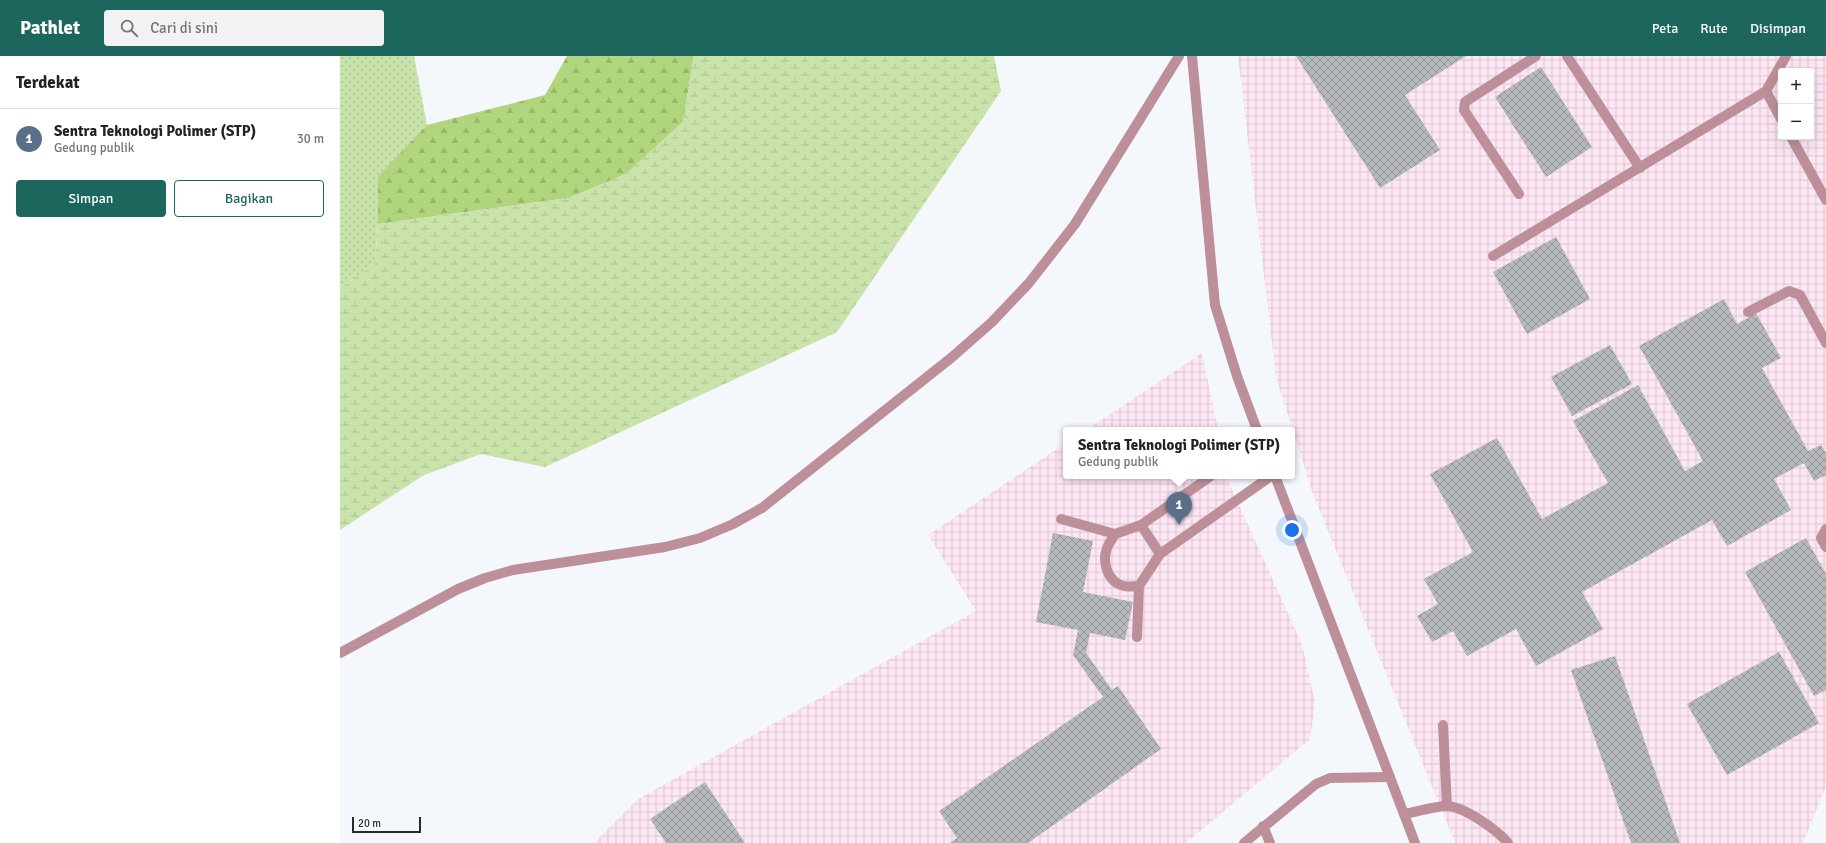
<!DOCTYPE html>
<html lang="id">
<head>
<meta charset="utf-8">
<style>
  body { margin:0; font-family:Signika,sans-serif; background:#f2f2f2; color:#222 }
  .controls { position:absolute; right:12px; top:12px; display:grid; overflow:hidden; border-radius:4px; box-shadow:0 4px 16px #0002 }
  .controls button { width:36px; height:36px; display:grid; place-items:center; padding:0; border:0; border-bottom:1px solid #e0e0e0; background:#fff; color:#222; font:20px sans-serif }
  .scale { position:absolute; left:12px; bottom:10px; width:69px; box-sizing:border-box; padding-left:4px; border:2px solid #292a2c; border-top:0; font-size:11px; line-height:14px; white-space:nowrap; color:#292a2c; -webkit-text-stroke:3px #fff; paint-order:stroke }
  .you { position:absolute; left:952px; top:474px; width:14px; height:14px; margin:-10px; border:3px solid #fff; border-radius:50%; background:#1a73e8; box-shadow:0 0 0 6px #1a73e833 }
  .badge { display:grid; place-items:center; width:26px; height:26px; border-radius:50%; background:#1c665d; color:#fff; font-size:13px; font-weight:700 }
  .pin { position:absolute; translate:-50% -33px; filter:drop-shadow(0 1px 2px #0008) }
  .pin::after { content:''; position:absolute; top:21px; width:14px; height:12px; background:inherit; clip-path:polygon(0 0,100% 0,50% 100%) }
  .popup { position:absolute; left:723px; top:371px; width:232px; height:52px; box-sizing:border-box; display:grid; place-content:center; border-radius:4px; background:#fff; filter:drop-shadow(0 1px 3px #0005); font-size:13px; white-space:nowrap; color:#767676 }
  .popup b { font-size:15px; color:#222 }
  .popup::after { content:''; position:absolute; left:50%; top:100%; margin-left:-8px; border:8px solid transparent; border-top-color:#fff }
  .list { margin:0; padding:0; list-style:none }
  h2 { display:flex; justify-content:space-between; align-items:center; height:52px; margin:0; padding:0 16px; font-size:17px }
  h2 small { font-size:13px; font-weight:400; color:#767676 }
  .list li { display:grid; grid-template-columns:26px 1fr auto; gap:12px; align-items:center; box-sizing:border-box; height:60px; padding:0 16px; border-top:1px solid #e0e0e0 }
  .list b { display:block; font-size:15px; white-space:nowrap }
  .list p { margin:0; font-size:13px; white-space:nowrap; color:#767676 }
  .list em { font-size:13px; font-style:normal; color:#767676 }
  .actions { display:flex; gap:8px; padding:12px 16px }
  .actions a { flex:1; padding:9px 0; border:1px solid #1c665d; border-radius:4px; text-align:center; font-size:14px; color:#1c665d }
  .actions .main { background:#1c665d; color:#fff }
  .icon { flex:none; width:22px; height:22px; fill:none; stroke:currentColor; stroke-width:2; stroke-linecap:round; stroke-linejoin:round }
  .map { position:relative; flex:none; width:1486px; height:787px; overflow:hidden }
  header { display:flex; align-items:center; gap:24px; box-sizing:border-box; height:56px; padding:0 20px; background:#1c665d; color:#fff }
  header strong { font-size:19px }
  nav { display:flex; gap:22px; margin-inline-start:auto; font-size:14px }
  .search { width:280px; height:36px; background:#f2f2f2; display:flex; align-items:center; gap:10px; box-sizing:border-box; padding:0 14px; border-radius:4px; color:#767676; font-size:15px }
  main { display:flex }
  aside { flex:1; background:#fff }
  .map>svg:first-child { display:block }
</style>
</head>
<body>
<header>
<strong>Pathlet</strong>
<div class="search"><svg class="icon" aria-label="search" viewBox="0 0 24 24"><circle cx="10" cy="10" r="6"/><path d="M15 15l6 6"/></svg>Cari di sini</div>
<nav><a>Peta</a><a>Rute</a><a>Disimpan</a></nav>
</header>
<main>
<aside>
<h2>Terdekat<small></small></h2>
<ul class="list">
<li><span class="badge" style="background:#5c6f8a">1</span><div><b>Sentra Teknologi Polimer (STP)</b><p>Gedung publik</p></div><em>30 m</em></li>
</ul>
<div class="actions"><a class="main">Simpan</a><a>Bagikan</a></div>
</aside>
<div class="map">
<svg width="1486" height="787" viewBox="0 0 1486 787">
  <defs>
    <pattern id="industrial-grid" width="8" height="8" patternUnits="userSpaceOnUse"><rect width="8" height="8" fill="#fde7f4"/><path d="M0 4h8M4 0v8" fill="none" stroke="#d9c6d1"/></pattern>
    <pattern id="grass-dots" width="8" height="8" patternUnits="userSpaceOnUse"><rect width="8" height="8" fill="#c9e3aa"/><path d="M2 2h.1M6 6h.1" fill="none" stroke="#adc392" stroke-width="1.8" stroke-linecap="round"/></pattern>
    <pattern id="forest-firs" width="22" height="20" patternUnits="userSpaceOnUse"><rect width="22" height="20" fill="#b0d57c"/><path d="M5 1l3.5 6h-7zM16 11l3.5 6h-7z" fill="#97b76b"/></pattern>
    <pattern id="wetland-marsh" width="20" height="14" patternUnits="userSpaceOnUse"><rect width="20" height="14" fill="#c9e3aa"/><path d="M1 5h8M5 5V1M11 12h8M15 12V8" fill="none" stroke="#adc392"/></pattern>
    <pattern id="building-cross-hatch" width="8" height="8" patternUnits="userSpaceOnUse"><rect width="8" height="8" fill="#b5b9bc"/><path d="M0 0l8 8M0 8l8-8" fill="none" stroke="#939799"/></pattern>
  </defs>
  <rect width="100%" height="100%" fill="#f4f8fc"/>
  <g fill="url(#industrial-grid)" fill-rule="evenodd">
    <path d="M 898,0 L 1486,0 L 1486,730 L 1463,787 L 1115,787 L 973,438 L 936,321 ZM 1441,15 L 1471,15 L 1471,81 L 1441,81 Z"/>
    <polygon points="862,297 878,374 746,374"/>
    <polygon points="726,387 726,420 888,420 889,427 962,588 975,646 970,683 846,787 254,787 298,743 636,555 588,479"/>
  </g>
  <polygon fill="url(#grass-dots)" points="0,0 74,0 87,69 38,120 38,168 35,208 0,232"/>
  <polygon fill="url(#forest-firs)" points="227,0 354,0 343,66 286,118 229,142 38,168 38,120 87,69 205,39"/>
  <polygon fill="url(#wetland-marsh)" points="354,0 654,0 661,35 497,276 205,411 141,398 84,419 0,474 0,232 35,208 38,168 229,142 286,118 343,66"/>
  <g fill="url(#building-cross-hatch)">
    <polygon points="956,0 1126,0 1065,39 1100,94 1040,132"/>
    <polygon points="1201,11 1252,91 1206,121 1155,41"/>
    <polygon points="1216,181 1250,243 1187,278 1153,216"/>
    <polygon points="1384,243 1397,268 1416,257 1441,302 1422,312 1468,395 1481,389 1486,397 1486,419 1474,425 1464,407 1434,423 1451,454 1387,490 1372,464 1242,536 1263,573 1196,610 1176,573 1127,600 1113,575 1092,586 1077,560 1098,548 1084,523 1133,496 1090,418 1157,382 1202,463 1268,427 1233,365 1298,329 1345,415 1363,405 1299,290"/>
    <polygon points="1270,289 1292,328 1232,360 1211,321"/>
    <polygon points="713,477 753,485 743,536 793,546 785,584 750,577 746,597 772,634 778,630 821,693 688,787 610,787 617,782 599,755 763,641 733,599 738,574 696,566"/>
    <polygon points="1466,482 1486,518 1486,634 1474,640 1405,516"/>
    <polygon points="1439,596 1479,667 1387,719 1347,648"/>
    <polygon points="1275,600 1340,787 1291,787 1231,614"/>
    <polygon points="365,726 405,787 326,787 310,763"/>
  </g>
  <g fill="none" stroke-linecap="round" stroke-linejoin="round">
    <g stroke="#bd9099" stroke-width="10">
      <polyline points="852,0 875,249 897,320 917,374"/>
      <polyline points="1227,0 1300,112"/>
      <polyline points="1441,63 1426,35 1446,0"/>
      <polyline points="1451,81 1486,144"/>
      <polyline points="1179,138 1124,54 1125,46 1196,0"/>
      <polyline points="1153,200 1426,35"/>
      <polyline points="1408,256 1449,235 1460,239 1486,287"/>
      <polyline points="935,420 1075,787"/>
      <polyline points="721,463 775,478 801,469 820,498 799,530 797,581"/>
      <polyline points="801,469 871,420"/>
      <polyline points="1486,473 1481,482 1486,491"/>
      <path d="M 775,478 C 773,482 769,487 767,492 C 762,506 767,526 784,530 C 788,531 794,530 799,530"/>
      <polyline points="820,498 931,420"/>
      <polyline points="0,597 118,533 145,522 173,514 325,491 360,482 393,468 422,452 611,302 652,266 689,227 735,168 839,0"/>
      <polyline points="1103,669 1107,750"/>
      <path d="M 1064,758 C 1076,756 1095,750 1107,750 C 1125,751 1157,774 1168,787"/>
      <polyline points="923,770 930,787"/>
      <polyline points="904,787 976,728 990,722 1050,721"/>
    </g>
  </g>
</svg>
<div class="controls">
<button>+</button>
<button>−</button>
</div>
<div class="scale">20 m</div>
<div class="you"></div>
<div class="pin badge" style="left:839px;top:469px;background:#5c6f8a">1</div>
<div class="popup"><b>Sentra Teknologi Polimer (STP)</b>Gedung publik</div>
</div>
</main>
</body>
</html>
